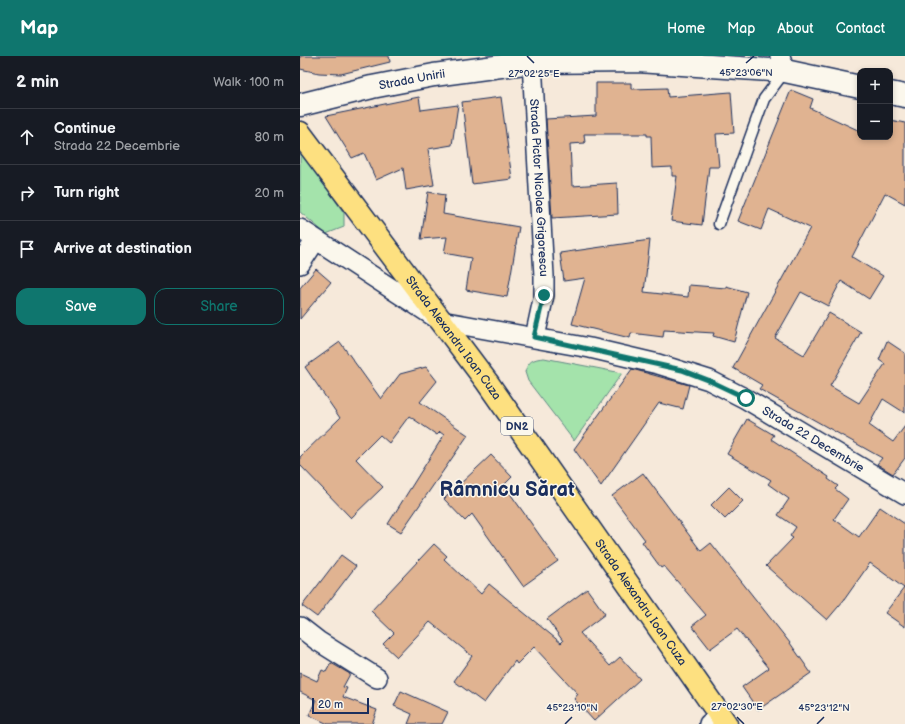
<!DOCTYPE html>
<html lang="en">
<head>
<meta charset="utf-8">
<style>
  body { margin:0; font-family:"Balsamiq Sans",sans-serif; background:#20242c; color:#f1f3f6 }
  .controls { position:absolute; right:12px; top:12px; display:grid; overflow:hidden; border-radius:8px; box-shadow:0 2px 6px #0003 }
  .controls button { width:36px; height:36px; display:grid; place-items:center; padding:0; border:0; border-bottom:1px solid #363941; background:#171b24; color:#f1f3f6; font:20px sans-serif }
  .scale { position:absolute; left:12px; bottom:10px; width:57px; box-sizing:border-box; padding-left:4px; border:2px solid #1b2f5e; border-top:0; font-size:11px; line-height:14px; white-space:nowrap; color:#1b2f5e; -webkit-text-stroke:3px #fbf7ec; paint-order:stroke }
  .stop { position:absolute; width:12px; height:12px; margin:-9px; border:3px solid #0f766e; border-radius:50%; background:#fff }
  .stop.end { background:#0f766e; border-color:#fff; box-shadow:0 1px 4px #0008 }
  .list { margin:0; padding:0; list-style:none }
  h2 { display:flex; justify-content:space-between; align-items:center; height:52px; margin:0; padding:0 16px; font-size:17px }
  h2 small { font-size:13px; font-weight:400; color:#9ea1a6 }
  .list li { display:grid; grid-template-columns:26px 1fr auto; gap:12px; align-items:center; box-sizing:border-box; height:56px; padding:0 16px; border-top:1px solid #363941 }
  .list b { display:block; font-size:15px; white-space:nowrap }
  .list p { margin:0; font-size:13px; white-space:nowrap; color:#9ea1a6 }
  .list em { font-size:13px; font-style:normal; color:#9ea1a6 }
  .actions { display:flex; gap:8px; padding:12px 16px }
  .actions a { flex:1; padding:9px 0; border:1px solid #0f766e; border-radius:12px; text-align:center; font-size:14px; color:#0f766e }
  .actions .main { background:#0f766e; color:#fff }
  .icon { flex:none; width:22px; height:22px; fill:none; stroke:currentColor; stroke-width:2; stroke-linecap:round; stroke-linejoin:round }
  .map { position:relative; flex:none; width:605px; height:668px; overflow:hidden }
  header { display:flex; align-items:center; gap:24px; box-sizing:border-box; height:56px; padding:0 20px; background:#0f766e; color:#fff }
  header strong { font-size:19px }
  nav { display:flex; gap:22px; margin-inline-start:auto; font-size:14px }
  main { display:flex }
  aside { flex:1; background:#171b24 }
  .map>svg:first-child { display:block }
</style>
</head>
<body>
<header>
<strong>Map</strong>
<nav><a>Home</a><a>Map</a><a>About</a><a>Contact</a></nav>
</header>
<main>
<aside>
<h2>2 min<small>Walk · 100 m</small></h2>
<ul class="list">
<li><svg class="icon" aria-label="ahead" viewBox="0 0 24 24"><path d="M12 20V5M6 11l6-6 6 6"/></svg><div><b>Continue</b><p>Strada 22 Decembrie</p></div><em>80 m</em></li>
<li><svg class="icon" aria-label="right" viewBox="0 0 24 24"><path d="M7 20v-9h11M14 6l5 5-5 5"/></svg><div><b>Turn right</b></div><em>20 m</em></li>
<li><svg class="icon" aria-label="arrive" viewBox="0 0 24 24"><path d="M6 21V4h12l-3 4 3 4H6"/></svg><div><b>Arrive at destination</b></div></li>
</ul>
<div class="actions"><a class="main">Save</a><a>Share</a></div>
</aside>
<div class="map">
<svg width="605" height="668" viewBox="0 0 605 668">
  <rect width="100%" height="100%" fill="#f6e9da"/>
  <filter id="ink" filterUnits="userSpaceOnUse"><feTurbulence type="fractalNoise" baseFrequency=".025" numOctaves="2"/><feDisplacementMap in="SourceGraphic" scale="8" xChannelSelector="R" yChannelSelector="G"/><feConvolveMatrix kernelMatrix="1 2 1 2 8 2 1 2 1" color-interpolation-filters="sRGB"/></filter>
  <g filter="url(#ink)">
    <g fill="#a4e3ab" stroke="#608984">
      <polygon points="0,93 44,157 44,171 26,178 0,156"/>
      <path d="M 244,302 L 322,317 L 274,385 L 228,325 L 225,316 C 228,305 233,303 244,302 Z"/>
    </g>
    <g fill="#e0b391" stroke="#1b2f5e">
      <polygon points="0,0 89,0 90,6 41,18 19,17 0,13"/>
      <polygon points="296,27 331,27 331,33 367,32 368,41 431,36 434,77 416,78 419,111 409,111 402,169 371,165 377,120 372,120 372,111 352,112 351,80 347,80 347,78 284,78 285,87 270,88 272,130 317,127 318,158 252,162 246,63 296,60"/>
      <polygon points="491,34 513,43 510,52 560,75 560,81 590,81 590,64 605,67 605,148 585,137 552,201 583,220 569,243 541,225 528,250 501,236 475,282 504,299 529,257 561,276 530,330 559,347 585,308 579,304 587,285 605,297 605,357 583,343 569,369 593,386 605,370 605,402 593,418 577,408 582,402 459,333 462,329 433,312 510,172 469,153 461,174 438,165"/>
      <polygon points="119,41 121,54 158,49 152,89 128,93 134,129 106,134 103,112 76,124 64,97 52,102 26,60"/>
      <polygon points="201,41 212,123 172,128 162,46"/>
      <polygon points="128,136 145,139 143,158 219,171 207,241 166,234 171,202 144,197 147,181 121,183"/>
      <polygon points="350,184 344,236 388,241 389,229 426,232 426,230 447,236 434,286 413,280 414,277 364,274 363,281 331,277 330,282 272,268 285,222 264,225 260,197"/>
      <polygon points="16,213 31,226 0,263 0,232"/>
      <polygon points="40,286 81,343 100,318 126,311 137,325 120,346 168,379 101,476 88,468 144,379 140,376 137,379 109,360 89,387 80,379 56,403 83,431 51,462 0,409 0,401 40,362 5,311"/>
      <polygon points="332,313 389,329 383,353 359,347 301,430 274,393"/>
      <polygon points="447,363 474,379 471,383 529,421 528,423 538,430 535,433 548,443 534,463 559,481 580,451 605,468 605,571 585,557 604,532 570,507 544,544 527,564 466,510 493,482 490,480 496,471 478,459 489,443 468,428 471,424 427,398"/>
      <polygon points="191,399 212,421 204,429 258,505 223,530 172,458 165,465 144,443"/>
      <polygon points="343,417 401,495 411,487 490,587 511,617 458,654 442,631 469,612 437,573 410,593 392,570 406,559 364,510 361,512 342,486 345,484 312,440"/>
      <polygon points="429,431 443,445 425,463 411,449"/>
      <polygon points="134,488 147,500 144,503 181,538 189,528 261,587 263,585 247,563 287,533 305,558 280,577 310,610 320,601 340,623 294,665 274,643 278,638 234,591 217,608 215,605 184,647 154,625 172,600 130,566 97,601 83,588 94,577 71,555"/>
      <polygon points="41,499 56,510 17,561 2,550"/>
      <polygon points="31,607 50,618 43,631 47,632 43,641 77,654 72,668 28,668 9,659 16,644 0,636 0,617 17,625 22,614 26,616"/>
      <polygon points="101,635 148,656 142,668 108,668 112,658 94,650"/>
    </g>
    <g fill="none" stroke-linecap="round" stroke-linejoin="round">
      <g stroke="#1b2f5e" stroke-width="13">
        <polyline id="lane" points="419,168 464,43 485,15"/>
      </g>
      <g stroke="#1b2f5e" stroke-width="22">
        <g id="street">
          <polyline points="480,0 485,15"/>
          <path id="s1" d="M 232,6 L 244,220 L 244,239 L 235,281"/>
          <path id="s2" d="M 0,173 L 141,265 L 290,292 L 358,308 L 409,324 L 446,343 L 605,438"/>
          <polyline points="0,208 15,185"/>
          <polyline points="0,571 18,585 77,622"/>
          <polyline points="409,668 420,660"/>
        </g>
      </g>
      <g stroke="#1b2f5e" stroke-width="25">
        <g id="secondary">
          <polyline points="590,37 605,40"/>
          <path id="s3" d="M 0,49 L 72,31 L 134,19 L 232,6 L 338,5 L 485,15 L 560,31"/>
        </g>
      </g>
      <g stroke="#1b2f5e" stroke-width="25">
        <g id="primary">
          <path id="s4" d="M 0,77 L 187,326 L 426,668"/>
        </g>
      </g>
      <use href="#lane" stroke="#fbf7ec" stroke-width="10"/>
      <use href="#street" stroke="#fbf7ec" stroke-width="19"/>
      <use href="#secondary" stroke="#fbf7ec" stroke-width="22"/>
      <use href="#primary" stroke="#fde080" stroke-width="22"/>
    </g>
  </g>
  <g fill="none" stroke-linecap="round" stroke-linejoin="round" filter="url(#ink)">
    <polyline stroke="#0f766e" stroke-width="5" points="244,239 234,281 382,314 408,324 446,342"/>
  </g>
  <path fill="none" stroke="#1b2f5e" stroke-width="1.5" d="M 227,0 L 234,7M 446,7 L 454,0M 437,661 L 444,668M 265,668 L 272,661M 517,668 L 524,661"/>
  <g text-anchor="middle" stroke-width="3" stroke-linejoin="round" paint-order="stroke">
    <rect fill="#fbf7ec" stroke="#5e6b89" stroke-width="1" x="201" y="361" width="32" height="18" rx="3"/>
    <g font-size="11" font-weight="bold" fill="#1b2f5e">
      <text x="217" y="374">DN2</text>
    </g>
    <g font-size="12" fill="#1b2f5e" stroke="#fbf7ec">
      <text dy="4" stroke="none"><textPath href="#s3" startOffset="115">Strada Unirii</textPath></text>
      <text dy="4" stroke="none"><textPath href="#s1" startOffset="126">Strada Pictor Nicolae Grigorescu</textPath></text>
      <text dy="4" stroke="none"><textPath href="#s4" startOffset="256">Strada Alexandru Ioan Cuza</textPath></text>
      <text dy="4" stroke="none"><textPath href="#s2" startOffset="563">Strada 22 Decembrie</textPath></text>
      <text dy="4" stroke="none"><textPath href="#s4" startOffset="580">Strada Alexandru Ioan Cuza</textPath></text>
    </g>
    <g font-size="20" font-weight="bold" fill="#1b2f5e" stroke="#fbf7ec">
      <text x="207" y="440">Râmnicu Sărat</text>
    </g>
  </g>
  <g font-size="10" text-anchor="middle" fill="#1b2f5e" stroke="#fbf7ec" stroke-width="3" stroke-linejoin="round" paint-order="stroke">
    <text x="446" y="20">45°23'06"N</text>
    <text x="234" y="21">27°02'25"E</text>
    <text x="437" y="654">27°02'30"E</text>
    <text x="272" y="655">45°23'10"N</text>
    <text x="524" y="655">45°23'12"N</text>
  </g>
</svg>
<div class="controls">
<button>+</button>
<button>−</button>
</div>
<div class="scale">20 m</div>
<div class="stop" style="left:446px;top:342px"></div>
<div class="stop end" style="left:244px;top:239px"></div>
</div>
</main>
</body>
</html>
